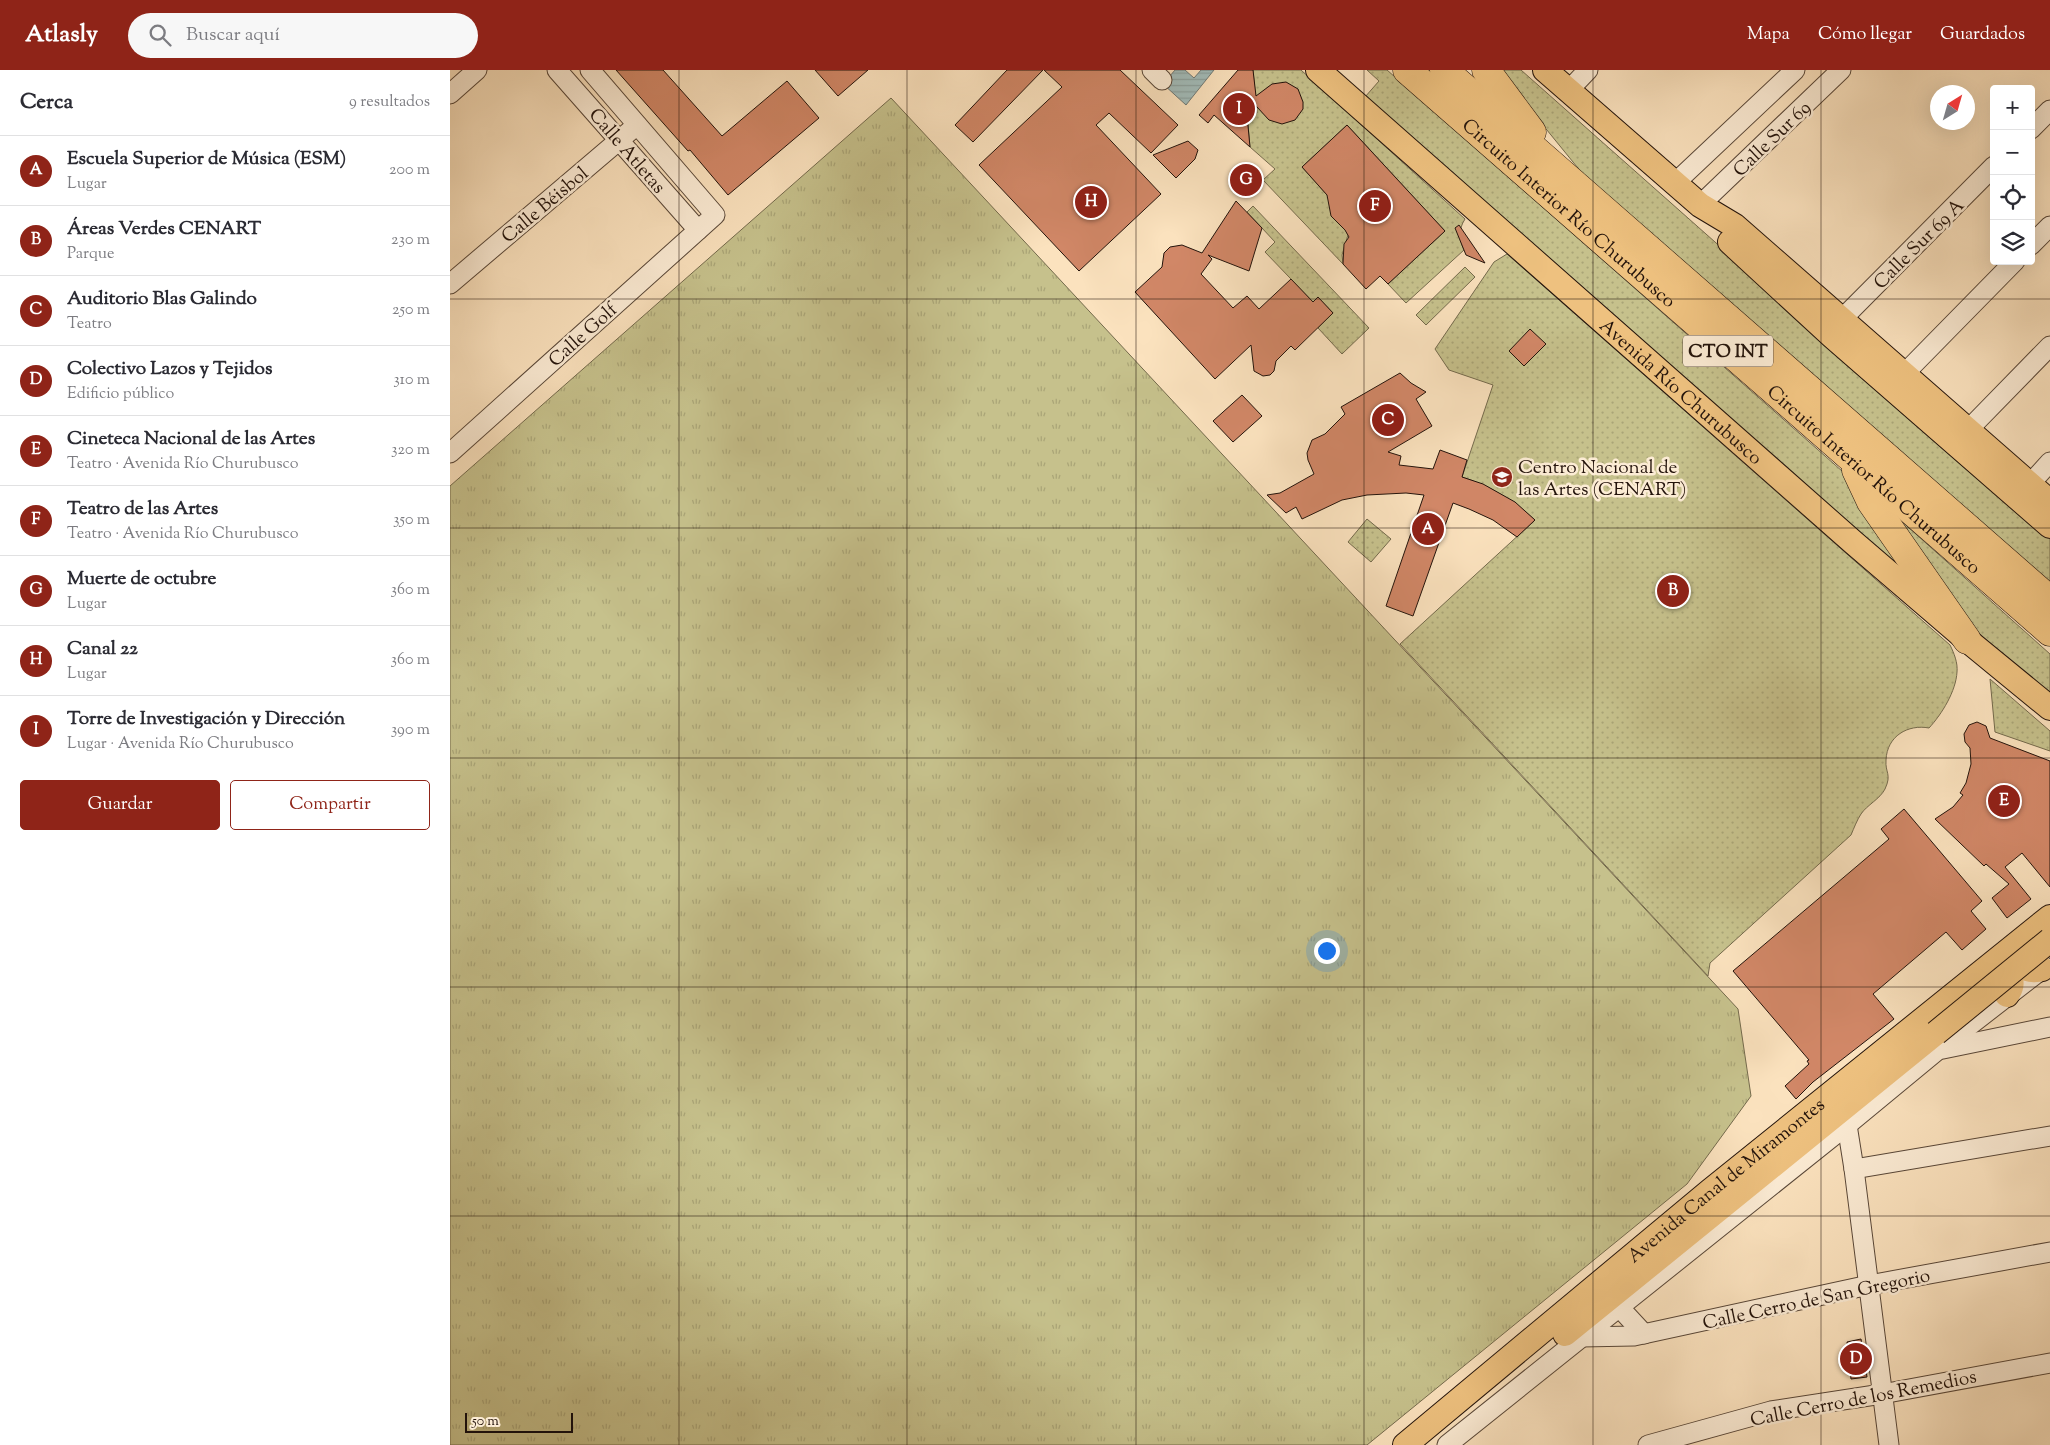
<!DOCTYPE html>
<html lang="es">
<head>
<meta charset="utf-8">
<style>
  body { margin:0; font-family:"Sorts Mill Goudy",serif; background:#f7f7f7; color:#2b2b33 }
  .controls { position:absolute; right:15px; top:15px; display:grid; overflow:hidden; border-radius:5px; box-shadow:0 5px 20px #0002 }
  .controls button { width:45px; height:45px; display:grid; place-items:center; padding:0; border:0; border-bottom:1px solid #e1e1e2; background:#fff; color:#2b2b33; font:25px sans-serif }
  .compass { position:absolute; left:1480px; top:15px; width:45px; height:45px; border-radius:50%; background:#fff; box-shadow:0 5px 20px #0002; rotate:37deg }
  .scale { position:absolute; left:15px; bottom:12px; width:108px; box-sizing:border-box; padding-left:5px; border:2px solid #23130b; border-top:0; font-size:14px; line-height:18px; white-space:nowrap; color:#23130b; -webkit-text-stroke:4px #fcecd5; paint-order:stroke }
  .you { position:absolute; left:876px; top:880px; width:18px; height:18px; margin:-12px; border:4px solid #fff; border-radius:50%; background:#1a73e8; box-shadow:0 0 0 8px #1a73e833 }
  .badge { display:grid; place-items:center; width:32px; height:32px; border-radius:50%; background:#8f2418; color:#fff; font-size:16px; font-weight:700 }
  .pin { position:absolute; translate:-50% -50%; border:2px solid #fff; box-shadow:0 1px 5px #0006 }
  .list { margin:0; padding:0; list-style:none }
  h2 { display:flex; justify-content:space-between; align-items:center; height:65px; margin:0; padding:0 20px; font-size:21px }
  h2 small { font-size:16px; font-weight:400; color:#7c7c81 }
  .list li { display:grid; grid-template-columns:32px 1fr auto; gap:15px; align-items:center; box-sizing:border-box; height:70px; padding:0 20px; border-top:1px solid #e1e1e2 }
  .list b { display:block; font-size:19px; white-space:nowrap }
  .list p { margin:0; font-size:16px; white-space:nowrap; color:#7c7c81 }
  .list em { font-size:16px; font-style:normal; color:#7c7c81 }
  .actions { display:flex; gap:10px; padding:15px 20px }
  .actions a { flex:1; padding:11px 0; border:1px solid #8f2418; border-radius:5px; text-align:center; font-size:18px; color:#8f2418 }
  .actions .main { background:#8f2418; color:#fff }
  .icon { flex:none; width:28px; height:28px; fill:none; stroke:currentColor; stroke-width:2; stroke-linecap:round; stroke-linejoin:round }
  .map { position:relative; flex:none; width:1600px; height:1375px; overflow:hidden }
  header { display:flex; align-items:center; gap:30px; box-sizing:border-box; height:70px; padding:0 25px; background:#8f2418; color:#fff }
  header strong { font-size:24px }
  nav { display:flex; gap:28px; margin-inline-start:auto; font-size:18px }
  .search { width:350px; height:45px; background:#f7f7f7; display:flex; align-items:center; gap:12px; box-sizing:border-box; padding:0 18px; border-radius:28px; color:#7c7c81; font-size:19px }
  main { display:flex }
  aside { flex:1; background:#fff }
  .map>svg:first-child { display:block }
</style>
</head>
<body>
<header>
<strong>Atlasly</strong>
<div class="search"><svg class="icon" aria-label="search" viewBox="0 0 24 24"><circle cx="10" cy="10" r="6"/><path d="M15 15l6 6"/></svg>Buscar aquí</div>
<nav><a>Mapa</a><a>Cómo llegar</a><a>Guardados</a></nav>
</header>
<main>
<aside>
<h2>Cerca<small>9 resultados</small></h2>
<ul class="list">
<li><span class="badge">A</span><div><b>Escuela Superior de Música (ESM)</b><p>Lugar</p></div><em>200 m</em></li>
<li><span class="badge">B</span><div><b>Áreas Verdes CENART</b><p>Parque</p></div><em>230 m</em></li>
<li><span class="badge">C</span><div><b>Auditorio Blas Galindo</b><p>Teatro</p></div><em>250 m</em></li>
<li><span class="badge">D</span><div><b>Colectivo Lazos y Tejidos</b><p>Edificio público</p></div><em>310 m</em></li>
<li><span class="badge">E</span><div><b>Cineteca Nacional de las Artes</b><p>Teatro · Avenida Río Churubusco</p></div><em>320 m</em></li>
<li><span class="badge">F</span><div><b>Teatro de las Artes</b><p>Teatro · Avenida Río Churubusco</p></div><em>350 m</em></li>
<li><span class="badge">G</span><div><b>Muerte de octubre</b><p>Lugar</p></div><em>360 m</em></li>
<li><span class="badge">H</span><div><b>Canal 22</b><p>Lugar</p></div><em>360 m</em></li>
<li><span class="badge">I</span><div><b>Torre de Investigación y Dirección</b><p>Lugar · Avenida Río Churubusco</p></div><em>390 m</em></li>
</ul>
<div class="actions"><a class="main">Guardar</a><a>Compartir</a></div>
</aside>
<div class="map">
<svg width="1600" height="1375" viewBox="0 0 1600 1375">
  <defs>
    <pattern id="grass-tufts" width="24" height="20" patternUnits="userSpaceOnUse" patternTransform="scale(1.25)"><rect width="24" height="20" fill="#c6c18c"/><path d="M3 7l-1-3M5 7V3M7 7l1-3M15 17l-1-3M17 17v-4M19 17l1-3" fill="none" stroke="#aaa577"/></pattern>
    <pattern id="park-dots" width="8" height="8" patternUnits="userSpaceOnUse" patternTransform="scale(1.25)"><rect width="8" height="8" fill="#c6c18c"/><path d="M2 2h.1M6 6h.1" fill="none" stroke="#aaa577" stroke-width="1.8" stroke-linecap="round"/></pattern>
    <pattern id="water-rules" width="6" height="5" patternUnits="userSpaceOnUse" patternTransform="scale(1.25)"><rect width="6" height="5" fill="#a2bcba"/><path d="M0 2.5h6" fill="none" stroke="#8ba19f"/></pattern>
  </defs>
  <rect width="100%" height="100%" fill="#fbe2be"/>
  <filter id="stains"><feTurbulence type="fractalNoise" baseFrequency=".004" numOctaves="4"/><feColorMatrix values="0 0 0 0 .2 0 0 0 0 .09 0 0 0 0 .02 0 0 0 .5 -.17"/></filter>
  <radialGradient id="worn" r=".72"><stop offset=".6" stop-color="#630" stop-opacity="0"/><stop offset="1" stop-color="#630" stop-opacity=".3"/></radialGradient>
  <polygon fill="url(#grass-tufts)" stroke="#746a4c" points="441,28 1288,939 1301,1026 1237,1114 917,1375 0,1375 0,416"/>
  <g fill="url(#park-dots)" stroke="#746a4c">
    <path d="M 803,0 L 851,0 L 1015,149 C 1008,160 1009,169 1014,180 L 956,233 L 938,214 L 995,161 L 897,55 L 852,97 L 877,125 L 898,165 L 892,185 L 893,194 L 813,110 L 825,99 L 800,77 L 797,44 L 807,43 Z"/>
    <polygon points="917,0 937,0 1392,401 1464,510 915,27 929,11"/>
    <polygon points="1048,0 1071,0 1600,469 1600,512 1145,119"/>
    <polygon points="803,136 919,258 892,284 868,258 883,243 868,227 863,232 815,182 825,172 797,142"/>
    <path d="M 1057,184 L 1500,575 C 1504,583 1508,593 1507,602 C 1506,621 1492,644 1479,658 C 1458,654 1437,666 1436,690 C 1435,703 1442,704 1435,719 C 1430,729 1417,735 1411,744 C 1407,750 1404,758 1401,765 L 1260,893 L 1258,906 L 950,574 L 1085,450 C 1063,430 1040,416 1012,407 L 1043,315 L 999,300 L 985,279 L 1044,192 Z"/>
    <polygon points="1015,197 1025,207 976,255 966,245"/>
    <polygon points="1430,432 1600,584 1600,623 1533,567 1502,534"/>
    <polygon points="917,449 941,469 921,492 898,472"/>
    <polygon points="1540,609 1600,661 1600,681 1545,662"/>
  </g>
  <polygon fill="url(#water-rules)" stroke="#6f7874" points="725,0 735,0 744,8 751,0 764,0 736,35 713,14"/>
  <g fill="#d18767" stroke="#23130b">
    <polygon points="166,0 213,0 272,66 337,11 369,48 278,125 240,80 238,81"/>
    <polygon points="365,0 418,0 388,26"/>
    <polygon points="557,0 593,0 523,72 505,55"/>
    <polygon points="594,0 670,0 728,55 701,83 659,43 646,55 711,124 629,201 529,95 612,17"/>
    <polygon points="788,0 803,0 806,26 822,14 836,12 848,19 853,32 853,39 845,50 832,54 819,50 795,24 800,77 764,45 758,53 749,45"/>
    <polygon points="897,55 995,161 938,214 930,206 916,219 893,194 894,174 899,167 895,160 881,146 877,125 852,97"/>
    <polygon points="738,71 748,80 745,89 726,108 703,85"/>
    <polygon points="786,131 812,158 799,201 758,185 762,189 751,204 783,238 797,226 809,239 841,209 863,232 868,227 883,243 845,280 841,276 826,291 824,301 820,305 813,306 804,301 801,275 765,309 685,222 712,197 714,183 720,177 732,175 752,183"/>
    <polygon points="1009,155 1035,193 1016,185 1005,158"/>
    <polygon points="1080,259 1096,274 1074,296 1059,281"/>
    <polygon points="950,303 961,313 976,322 966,329 982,356 938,382 951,386 949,395 983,399 990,380 1017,390 1012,407 1033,414 1065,432 1085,450 1067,467 1043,450 1019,439 1003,433 963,546 936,536 974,425 956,423 917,425 892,430 852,449 846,437 836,443 817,425 830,423 864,404 858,390 857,383 862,370 875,364 895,344 891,337"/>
    <polygon points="792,325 812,346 783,372 763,351"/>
    <polygon points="1527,652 1536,656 1540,668 1600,691 1600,817 1572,783 1555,797 1581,829 1557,848 1542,828 1559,814 1536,794 1534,796 1485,749 1503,737 1513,725 1510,723 1516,713 1521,694 1520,678 1515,672 1514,664 1519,655"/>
    <polygon points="1454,739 1532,831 1521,841 1536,859 1512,880 1496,862 1423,924 1444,949 1363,1012 1346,1029 1335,1016 1359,994 1357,991 1359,990 1283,901 1439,769 1431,759"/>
    <polygon points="1411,1269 1417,1307 1401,1309 1397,1272"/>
  </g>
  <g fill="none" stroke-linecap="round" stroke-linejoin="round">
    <g stroke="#594738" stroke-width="21">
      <g id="minor">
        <polyline points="107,0 248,160"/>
        <polyline points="702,0 712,10"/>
        <polyline points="1118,21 1138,0"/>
        <polyline points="0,24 27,0"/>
        <polyline points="1581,59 1600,40"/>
        <polyline points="1225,113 1345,0"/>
        <polyline points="1250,135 1391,0"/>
        <polyline points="1581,175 1600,156"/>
        <polyline points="0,214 187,55"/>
        <polyline points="1392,249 1544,96"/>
        <polyline points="1454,304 1565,191"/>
        <polyline points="1518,360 1600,276"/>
        <polyline points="0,383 265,145 140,0"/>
        <polyline points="1580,414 1600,392"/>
        <polyline points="1493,979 1600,957"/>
        <polyline points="1397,1055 1404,1099 1439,1375"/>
        <polyline points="1404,1099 1600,1066"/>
        <polyline points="1169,1237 1194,1264"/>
        <polyline points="1131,1267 1184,1266 1419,1215 1600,1182"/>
        <polyline points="997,1375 1397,1055 1488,980 1595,897"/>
        <polyline points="1198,1375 1321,1341 1432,1324 1600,1293"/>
      </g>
    </g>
    <g stroke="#23130b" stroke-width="26">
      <g id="major">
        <path id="s1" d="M 868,0 L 1404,473 L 1517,570 L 1600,638"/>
        <polyline points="1095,0 1250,135 1285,156 1600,432"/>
        <polyline points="1280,172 1382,266 1600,456"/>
        <path d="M 1567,876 C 1562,893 1576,904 1592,899"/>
        <path d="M 1546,894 C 1561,899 1566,913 1557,925"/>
        <polyline points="1115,1264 1486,963"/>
        <path id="s2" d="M 955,1375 L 1260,1121 L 1600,847"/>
      </g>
    </g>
    <g stroke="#23130b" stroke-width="29">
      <g id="highway">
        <path id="s3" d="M 957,0 L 1600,562"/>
        <polyline points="994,0 1600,530"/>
        <polyline points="1036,0 1082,62"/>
        <polyline points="1406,400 1421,432 1517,570"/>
      </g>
    </g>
    <use href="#minor" stroke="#fcecd5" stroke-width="19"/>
    <use href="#major" stroke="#eec17f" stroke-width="24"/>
    <use href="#highway" stroke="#eec17f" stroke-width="28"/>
    <g stroke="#23130b" stroke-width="26" stroke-linecap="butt">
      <polyline id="major-bridge" points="1486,963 1600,870"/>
    </g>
    <use href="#major-bridge" stroke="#eec17f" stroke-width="24"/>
  </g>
  <path fill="none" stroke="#23130b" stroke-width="1" stroke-opacity="0.55" d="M 229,0 L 229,1375M 457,0 L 457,1375M 686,0 L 686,1375M 914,0 L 914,1375M 1143,0 L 1143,1375M 1371,0 L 1371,1375M 0,229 L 1600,229M 0,458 L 1600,458M 0,688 L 1600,688M 0,917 L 1600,917M 0,1146 L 1600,1146"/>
  <defs>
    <g id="university-disc" transform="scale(1.125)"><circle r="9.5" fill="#8f2418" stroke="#fcecd5"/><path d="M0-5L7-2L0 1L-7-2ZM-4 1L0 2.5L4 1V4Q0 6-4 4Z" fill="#fff"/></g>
  </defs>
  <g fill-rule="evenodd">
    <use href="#university-disc" x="1052" y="407"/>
  </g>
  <g text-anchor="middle" stroke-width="5" stroke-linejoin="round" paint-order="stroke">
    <rect fill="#fcecd5" stroke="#645448" stroke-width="1" x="1233" y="265.5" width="90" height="31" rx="4"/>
    <g font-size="18" font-weight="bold" fill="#23130b">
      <text x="1278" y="287">CTO INT</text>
    </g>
    <g font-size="19" fill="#23130b" stroke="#fcecd5">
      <text transform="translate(1321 68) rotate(-44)" y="7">Calle Sur 69</text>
      <text transform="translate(178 80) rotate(49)" y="7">Calle Atletas</text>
      <text transform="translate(94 134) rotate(-40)" y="7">Calle Béisbol</text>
      <text dy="7" stroke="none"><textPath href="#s3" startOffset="216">Circuito Interior Río Churubusco</textPath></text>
      <text transform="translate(1468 173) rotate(-45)" y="7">Calle Sur 69 A</text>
      <text transform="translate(132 264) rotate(-42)" y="7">Calle Golf</text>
      <text dy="7" stroke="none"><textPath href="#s1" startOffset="485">Avenida Río Churubusco</textPath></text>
      <text dy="7" stroke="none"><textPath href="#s3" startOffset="621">Circuito Interior Río Churubusco</textPath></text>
      <text dy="7" stroke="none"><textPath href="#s2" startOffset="416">Avenida Canal de Miramontes</textPath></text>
      <text transform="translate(1366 1228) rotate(-12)" y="7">Calle Cerro de San Gregorio</text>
      <text transform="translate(1413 1327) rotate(-11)" y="7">Calle Cerro de los Remedios</text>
    </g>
    <g font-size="19" fill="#23130b" stroke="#fcecd5" text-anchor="start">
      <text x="1068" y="403">Centro Nacional de<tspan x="1068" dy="22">las Artes (CENART)</tspan></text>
    </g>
  </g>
  <rect width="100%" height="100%" filter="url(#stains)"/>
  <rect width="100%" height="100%" fill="url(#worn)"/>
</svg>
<div class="controls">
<button>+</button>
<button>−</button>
<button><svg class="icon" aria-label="locate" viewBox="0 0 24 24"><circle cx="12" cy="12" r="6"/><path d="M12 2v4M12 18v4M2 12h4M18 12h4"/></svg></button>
<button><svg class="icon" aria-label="layers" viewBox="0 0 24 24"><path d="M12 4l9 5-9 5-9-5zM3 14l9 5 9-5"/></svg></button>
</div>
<svg class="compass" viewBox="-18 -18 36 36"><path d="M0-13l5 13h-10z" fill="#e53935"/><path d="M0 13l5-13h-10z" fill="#7c7c81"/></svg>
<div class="scale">50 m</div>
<div class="you"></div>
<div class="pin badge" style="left:978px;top:459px">A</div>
<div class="pin badge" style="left:1223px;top:521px">B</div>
<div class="pin badge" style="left:938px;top:350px">C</div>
<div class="pin badge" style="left:1406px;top:1289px">D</div>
<div class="pin badge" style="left:1554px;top:731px">E</div>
<div class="pin badge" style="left:925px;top:136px">F</div>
<div class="pin badge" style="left:796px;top:110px">G</div>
<div class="pin badge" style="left:641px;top:132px">H</div>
<div class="pin badge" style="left:789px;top:39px">I</div>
</div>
</main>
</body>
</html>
